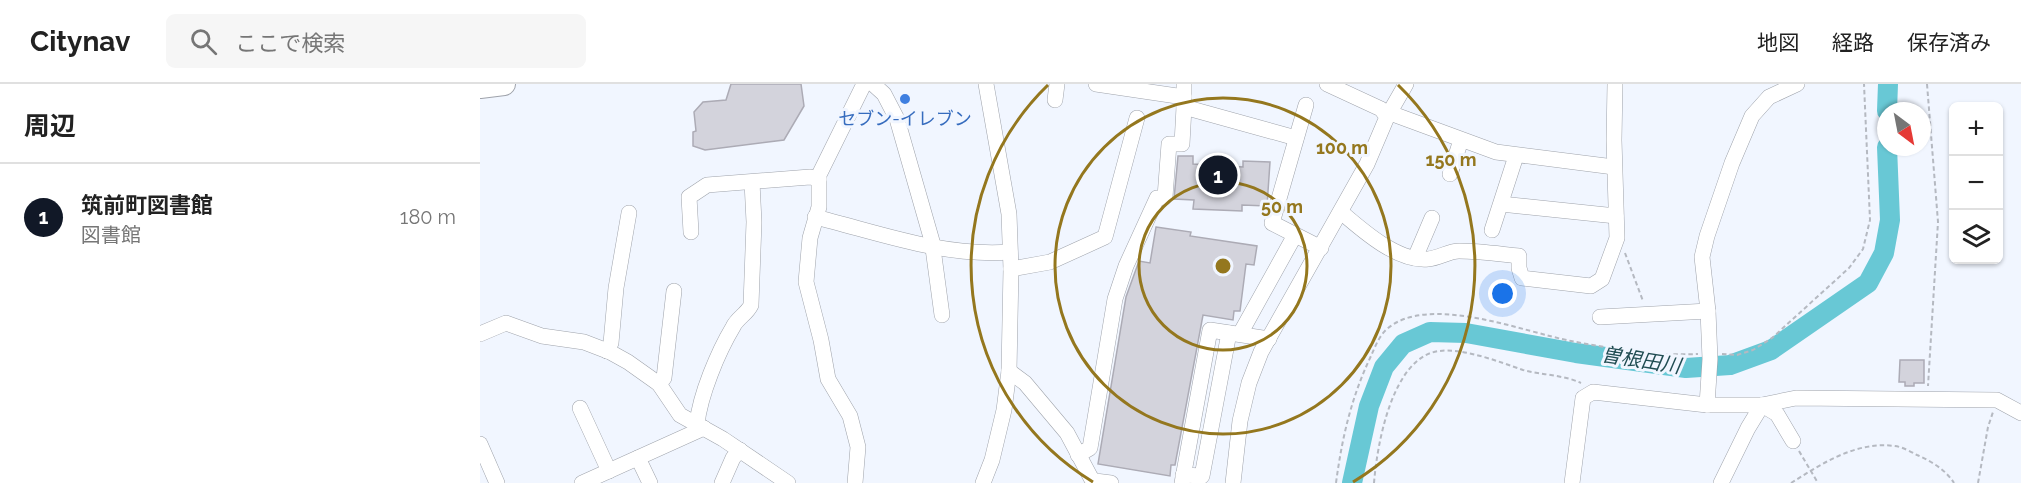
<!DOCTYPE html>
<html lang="ja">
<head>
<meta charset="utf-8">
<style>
  body { margin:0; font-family:Raleway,"Noto Sans JP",sans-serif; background:#f6f6f6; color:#222 }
  .controls { position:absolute; right:18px; top:18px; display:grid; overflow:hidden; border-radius:9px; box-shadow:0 2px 4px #0004 }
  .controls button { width:54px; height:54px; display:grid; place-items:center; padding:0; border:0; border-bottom:2px solid #e0e0e0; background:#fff; color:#222; font:30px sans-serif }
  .compass { position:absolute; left:1397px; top:18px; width:54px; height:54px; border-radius:50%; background:#fff; box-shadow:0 2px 4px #0004; rotate:148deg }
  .you { position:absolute; left:1023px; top:210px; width:21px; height:21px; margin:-15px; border:4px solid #fff; border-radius:50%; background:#1a73e8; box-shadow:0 0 0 9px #1a73e833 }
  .badge { display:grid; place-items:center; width:39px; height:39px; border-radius:50%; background:#111827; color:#fff; font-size:20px; font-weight:700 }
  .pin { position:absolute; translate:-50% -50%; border:3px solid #fff; box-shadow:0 2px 6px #0006 }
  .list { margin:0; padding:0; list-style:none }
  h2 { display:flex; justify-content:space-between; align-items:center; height:78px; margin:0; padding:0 24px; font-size:26px }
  h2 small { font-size:20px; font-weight:400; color:#767676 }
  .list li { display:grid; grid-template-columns:39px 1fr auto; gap:18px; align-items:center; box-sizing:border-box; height:108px; padding:0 24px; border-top:2px solid #e0e0e0 }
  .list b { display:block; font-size:22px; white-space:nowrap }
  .list p { margin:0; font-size:20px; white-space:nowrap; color:#767676 }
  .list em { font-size:20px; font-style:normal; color:#767676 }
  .icon { flex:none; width:33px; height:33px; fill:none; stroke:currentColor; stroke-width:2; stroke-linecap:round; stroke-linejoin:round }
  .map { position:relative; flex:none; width:1541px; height:399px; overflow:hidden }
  header { display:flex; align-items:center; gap:36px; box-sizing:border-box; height:84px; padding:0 30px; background:#fff; border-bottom:2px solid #e0e0e0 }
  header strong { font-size:28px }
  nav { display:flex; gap:33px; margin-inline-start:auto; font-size:21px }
  .search { width:420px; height:54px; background:#f6f6f6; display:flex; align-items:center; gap:15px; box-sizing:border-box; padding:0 21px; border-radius:9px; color:#767676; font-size:22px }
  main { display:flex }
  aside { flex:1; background:#fff }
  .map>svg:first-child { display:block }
</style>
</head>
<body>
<header>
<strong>Citynav</strong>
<div class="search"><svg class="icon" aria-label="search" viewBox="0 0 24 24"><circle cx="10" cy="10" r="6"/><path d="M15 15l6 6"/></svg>ここで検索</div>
<nav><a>地図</a><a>経路</a><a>保存済み</a></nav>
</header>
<main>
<aside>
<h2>周辺<small></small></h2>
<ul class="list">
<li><span class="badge">1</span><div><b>筑前町図書館</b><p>図書館</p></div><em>180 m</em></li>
</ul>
</aside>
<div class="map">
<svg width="1541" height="399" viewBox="0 0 1541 399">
  <rect width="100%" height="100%" fill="#f1f6ff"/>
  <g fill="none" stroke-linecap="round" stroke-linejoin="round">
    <g stroke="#68c8d5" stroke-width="20">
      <polyline points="1407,27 1408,0"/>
      <polyline points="872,399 889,322 904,283 923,260 950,248 986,249 1096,269 1206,284 1250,281 1291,266 1388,199 1404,169 1410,136 1407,63"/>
    </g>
  </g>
  <g fill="#d3d3dc" stroke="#acabb5" stroke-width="1.5">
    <polygon points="251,0 321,0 324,22 304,56 225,66 213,62 213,48 216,47 214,28 223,18 246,16"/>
    <polygon points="698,72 713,72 713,80 763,83 763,77 790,78 787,122 762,121 762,127 713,125 714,116 694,115"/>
    <polygon points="676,143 711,148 710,152 777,162 774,181 766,180 760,227 754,227 753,236 723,231 695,381 691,381 690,392 618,380 646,213 659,177 670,179"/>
    <polygon points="1420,276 1444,276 1444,299 1434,299 1434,302 1425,302 1425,298 1419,298"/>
  </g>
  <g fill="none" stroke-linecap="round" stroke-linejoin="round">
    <g stroke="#9fa3ab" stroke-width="16">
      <g id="minor">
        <polyline points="393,0 404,10 417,35 452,157 462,231"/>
        <polyline points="616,0 704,13"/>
        <polyline points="704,0 704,23 816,54"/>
        <polyline points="575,16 577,0"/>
        <polyline points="826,21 792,139 841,164"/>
        <polyline points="910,29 1016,68 1134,83"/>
        <polyline points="907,33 926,0"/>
        <polyline points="970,90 981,56"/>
        <polyline points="1021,120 1136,132"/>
        <path d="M 861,128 C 883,147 918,178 948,175 C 959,174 969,167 979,167 C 999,167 1019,170 1039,172 L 1039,184 L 1042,194 L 1111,202 L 1122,195 L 1137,154 L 1134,56 L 1135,0"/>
        <path d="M 335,133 C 400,149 463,173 530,168"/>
        <polyline points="1012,146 1036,72"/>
        <polyline points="211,148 209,113 227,101 330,93 339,95"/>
        <polyline points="935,174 952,134"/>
        <polyline points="531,185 570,178 625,153 657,34"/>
        <polyline points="1120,233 1228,227"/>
        <polyline points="0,250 26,239 62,252 104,258 130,268 148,278 179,300 200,331 243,355 308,399"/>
        <polyline points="760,250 815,151"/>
        <polyline points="127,267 131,259 136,204 149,129"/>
        <polyline points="529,287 545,299 587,349 611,394 615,397 631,399"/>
        <polyline points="179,300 184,294 194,207"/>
        <polyline points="1227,321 1230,275 1228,227 1222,173 1227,152 1252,79 1272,32 1289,13 1317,0"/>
        <polyline points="1282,321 1297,330 1313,357"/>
        <polyline points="100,324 129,387"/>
        <path d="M 217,340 C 220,311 238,268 253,243 C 257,234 267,230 271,221 L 274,138 L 272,98"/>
        <polyline points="0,360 17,399"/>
        <polyline points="598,371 610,364 635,215 646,182 677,114 685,113 689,60 702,60 704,23"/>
        <polyline points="158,374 170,399"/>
        <polyline points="703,391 722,392 749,249"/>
        <polyline points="102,399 224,344"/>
        <polyline points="242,399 253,374 260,366"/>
        <polyline points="375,399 378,363 370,332 348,295 341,256 326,198 330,154 339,123 339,91 384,0"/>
        <polyline points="503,399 512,376 524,326 529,287 531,185 529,130 506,0"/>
        <polyline points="702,399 730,246 789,255"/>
        <polyline points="753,399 760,337 769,299 781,268 887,80 907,33 901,25 847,0"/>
        <polyline points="1092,399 1103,314 1113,308 1227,321 1282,321 1316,314 1517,316 1541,329"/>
        <polyline points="1241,399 1268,344 1282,321"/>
      </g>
    </g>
    <g stroke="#9fa3ab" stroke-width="24">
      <polyline id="highway" points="0,3 24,0"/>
    </g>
    <g stroke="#b5b9c1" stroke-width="2" stroke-dasharray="4.5 3" stroke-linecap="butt">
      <polyline points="1447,0 1458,138 1448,302"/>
      <polyline points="1145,169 1163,217"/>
      <polyline points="1242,270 1257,271 1273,266 1292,254 1369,184 1383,165 1390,136 1384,0"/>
      <polyline points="1319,367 1338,399"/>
      <path d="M 856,399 C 862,354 871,314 891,272 C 895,263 899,252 907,245 C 948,209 1044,248 1091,257 C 1132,265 1177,272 1218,270"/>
      <path d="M 894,399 C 897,361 912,273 959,267 C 984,264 1020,278 1043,286 C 1062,291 1084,291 1101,299"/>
      <path d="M 1311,399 C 1343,379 1376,357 1415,362 C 1423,363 1431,368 1437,371 C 1451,377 1466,386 1474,399"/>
      <polyline points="1498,399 1508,343 1513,328"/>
    </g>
    <use href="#minor" stroke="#fff" stroke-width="15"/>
    <use href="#highway" stroke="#fff" stroke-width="22"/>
  </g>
  <g fill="none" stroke="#94771e" stroke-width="3">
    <circle cx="743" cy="182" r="84"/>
    <circle cx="743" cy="182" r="168"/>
    <path d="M613 398A252 252 0 0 1 568 1M918 1A252 252 0 0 1 873 398"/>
  </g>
  <circle fill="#3f7fe0" stroke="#f1f6ff" stroke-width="2" cx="425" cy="15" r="6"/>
  <g text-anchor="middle" stroke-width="6" stroke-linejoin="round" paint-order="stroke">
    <g font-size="18" fill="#366cbe" stroke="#f1f6ff">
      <text x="425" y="41">セブン-イレブン</text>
    </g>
    <g font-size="20" font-style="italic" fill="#214d53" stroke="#f1f6ff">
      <text transform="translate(1161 276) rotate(9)" y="7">曽根田川</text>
    </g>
  </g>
  <circle cx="743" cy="182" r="9" fill="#94771e" stroke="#f1f6ff" stroke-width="3"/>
  <g font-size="18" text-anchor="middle" font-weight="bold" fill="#94771e" stroke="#f1f6ff" stroke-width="6" stroke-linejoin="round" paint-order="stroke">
    <text x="862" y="70">100 m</text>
    <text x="971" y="82">150 m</text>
    <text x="802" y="129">50 m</text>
  </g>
</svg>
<div class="controls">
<button>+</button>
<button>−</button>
<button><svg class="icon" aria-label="layers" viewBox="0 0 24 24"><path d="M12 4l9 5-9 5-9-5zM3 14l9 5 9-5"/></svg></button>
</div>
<svg class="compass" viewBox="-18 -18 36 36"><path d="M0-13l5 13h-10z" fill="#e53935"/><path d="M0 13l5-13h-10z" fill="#767676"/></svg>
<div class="you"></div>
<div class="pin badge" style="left:738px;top:91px">1</div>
</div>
</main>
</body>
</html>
